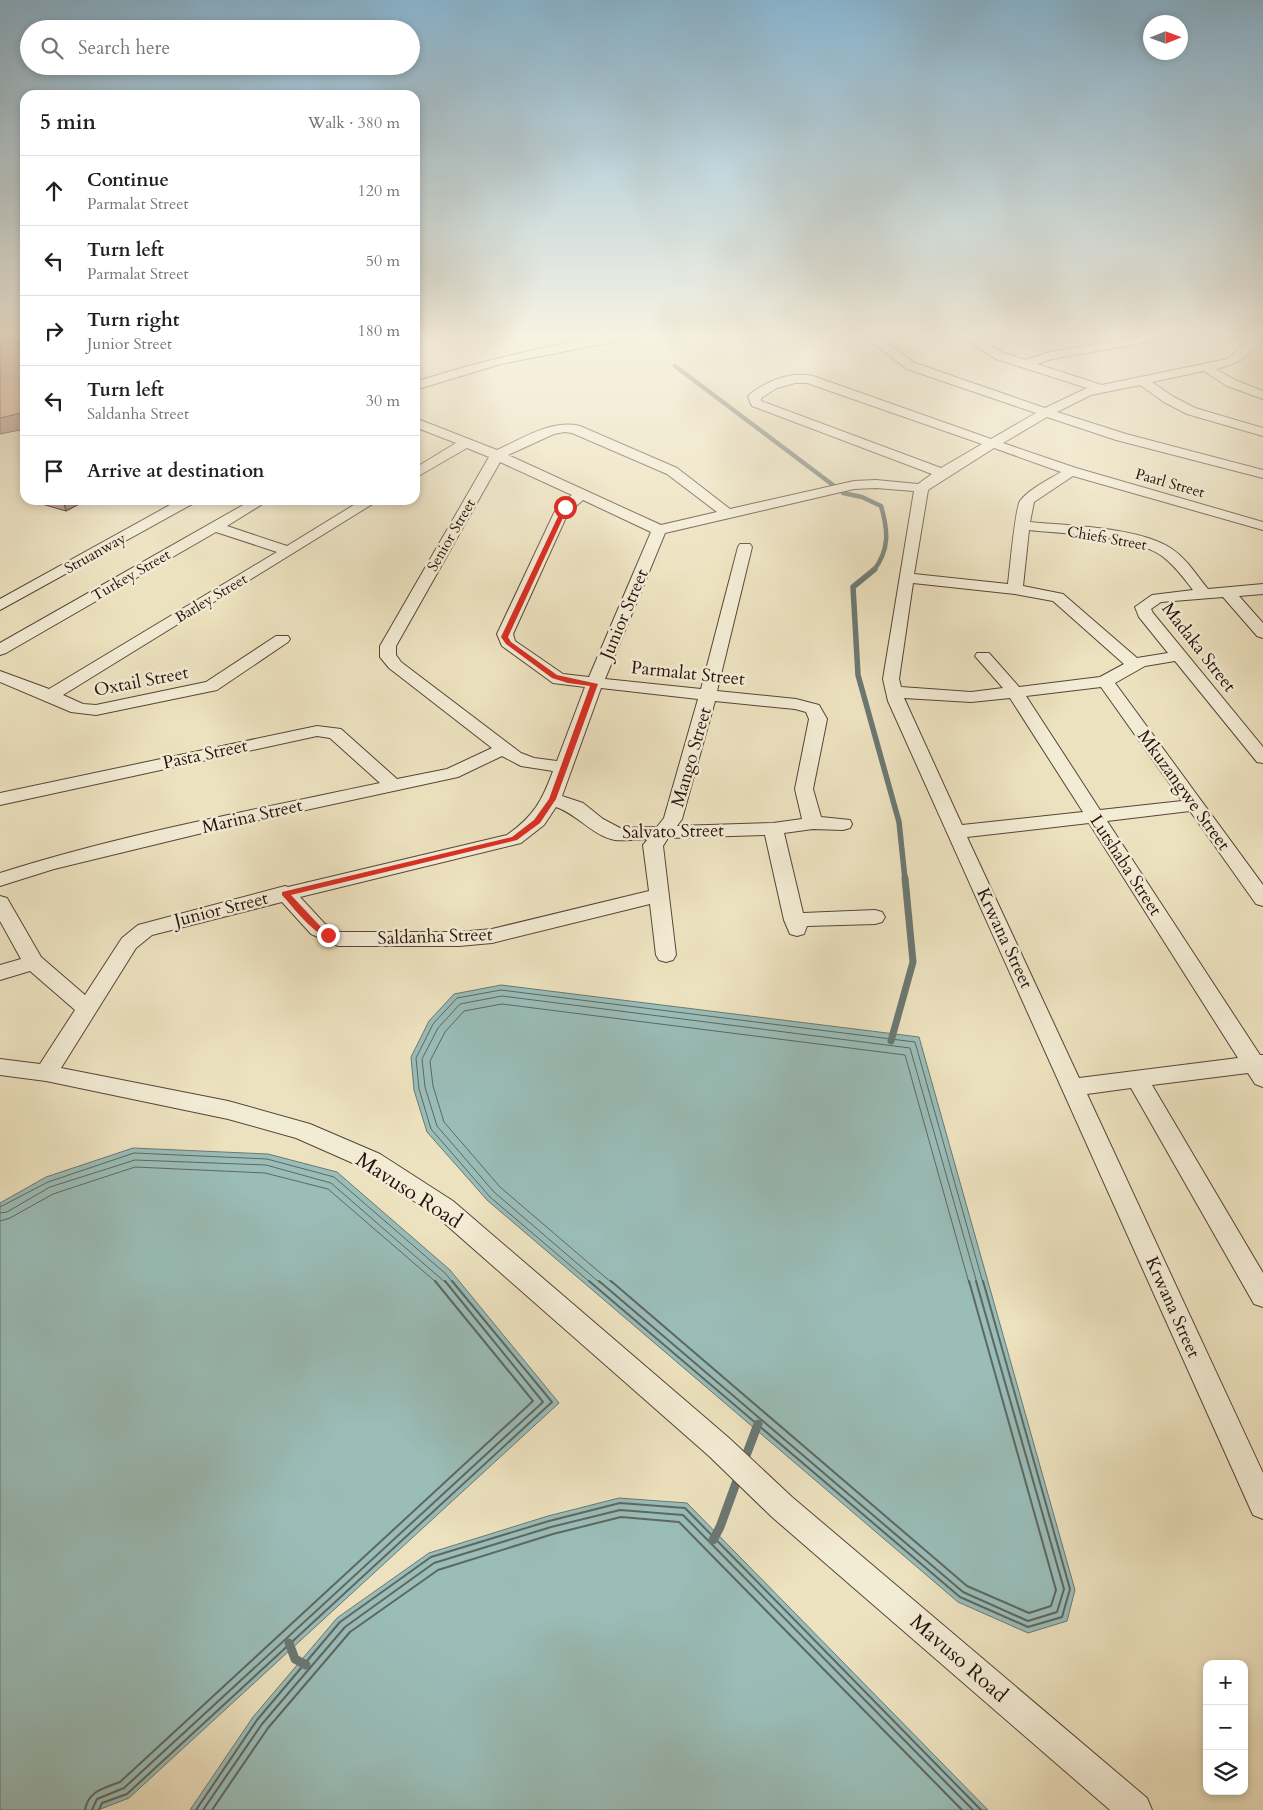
<!DOCTYPE html>
<html lang="en">
<head>
<meta charset="utf-8">
<style>
  body { margin:0; font-family:Cardo,serif; background:#f2f2f2; color:#202124 }
  .controls { position:absolute; right:15px; bottom:15px; display:grid; overflow:hidden; border-radius:10px; box-shadow:0 2px 8px #0003 }
  .controls button { width:45px; height:45px; display:grid; place-items:center; padding:0; border:0; border-bottom:1px solid #e0e0e0; background:#fff; color:#202124; font:25px sans-serif }
  .compass { position:absolute; left:1143px; top:15px; width:45px; height:45px; border-radius:50%; background:#fff; box-shadow:0 2px 8px #0003; rotate:89deg }
  .stop { position:absolute; width:15px; height:15px; margin:-11px; border:4px solid #d93025; border-radius:50%; background:#fff }
  .stop.end { background:#d93025; border-color:#fff; box-shadow:0 1px 5px #0008 }
  .list { margin:0; padding:0; list-style:none }
  h2 { display:flex; justify-content:space-between; align-items:center; height:65px; margin:0; padding:0 20px; font-size:21px }
  h2 small { font-size:16px; font-weight:400; color:#757577 }
  .list li { display:grid; grid-template-columns:32px 1fr auto; gap:15px; align-items:center; box-sizing:border-box; height:70px; padding:0 20px; border-top:1px solid #e0e0e0 }
  .list b { display:block; font-size:19px; white-space:nowrap }
  .list p { margin:0; font-size:16px; white-space:nowrap; color:#757577 }
  .list em { font-size:16px; font-style:normal; color:#757577 }
  .icon { flex:none; width:28px; height:28px; fill:none; stroke:currentColor; stroke-width:2; stroke-linecap:round; stroke-linejoin:round }
  .map { position:relative; flex:none; width:1263px; height:1810px; overflow:hidden }
  .search { position:absolute; background:#fff; box-shadow:0 2px 8px #0003; left:20px; top:20px; width:400px; height:55px; display:flex; align-items:center; gap:12px; box-sizing:border-box; padding:0 18px; border-radius:28px; color:#757577; font-size:19px }
  .panel { position:absolute; background:#fff; box-shadow:0 2px 8px #0003; left:20px; top:90px; width:400px; height:415px; border-radius:15px }
  .map>svg:first-child { display:block }
</style>
</head>
<body>
<div class="map">
<svg width="1263" height="1810" viewBox="0 0 1263 1810">
  <rect width="100%" height="100%" fill="#ede2bf"/>
  <filter id="stains"><feTurbulence type="fractalNoise" baseFrequency=".004" numOctaves="4"/><feColorMatrix values="0 0 0 0 .2 0 0 0 0 .09 0 0 0 0 .02 0 0 0 .5 -.17"/></filter>
  <radialGradient id="worn" r=".72"><stop offset=".6" stop-color="#630" stop-opacity="0"/><stop offset="1" stop-color="#630" stop-opacity=".3"/></radialGradient>
  <g fill="#9abdb8" stroke="#6b7873">
    <polygon points="501,985 919,1037 1075,1590 1067,1621 1028,1633 958,1602 487,1200 427,1132 414,1090 411,1057 429,1021 454,994"/>
    <polygon points="133,1148 268,1154 337,1172 450,1270 559,1403 129,1798 98,1810 0,1810 0,1203 46,1177"/>
    <polygon points="619,1498 687,1503 988,1810 190,1810 253,1717 337,1618 429,1553 548,1516"/>
  </g>
  <g fill="none" stroke-linecap="round" stroke-linejoin="round">
    <g stroke="#5f6762" stroke-width="1">
      <polyline points="0,1207 48,1182 134,1153 267,1159 334,1177 446,1274 453,1283"/>
      <polyline points="0,1213 7,1212 50,1187 135,1160 266,1165 331,1183 446,1283"/>
      <polyline points="0,1221 10,1218 53,1194 135,1167 265,1173 328,1189 437,1283"/>
      <polyline points="591,1283 490,1197 431,1129 419,1089 416,1058 433,1024 457,998 501,990 915,1042 983,1283"/>
      <polyline points="600,1283 494,1192 437,1126 425,1087 422,1059 438,1028 460,1004 502,996 910,1048 977,1283"/>
      <polyline points="612,1283 500,1187 444,1122 433,1086 430,1061 445,1032 464,1011 502,1004 905,1055 969,1283"/>
    </g>
    <g stroke="#5f6762" stroke-width="2">
      <polyline points="589,1281 960,1597 1028,1627 1062,1617 1070,1589 983,1281"/>
      <polyline points="599,1281 963,1592 1028,1621 1057,1612 1064,1589 976,1281"/>
      <polyline points="611,1281 967,1586 1029,1613 1051,1606 1056,1590 969,1281"/>
      <path d="M 85,1810 C 88,1791 104,1788 120,1782 L 533,1401 L 435,1281"/>
      <polyline points="92,1810 97,1799 124,1788 543,1402 445,1281"/>
      <polyline points="99,1810 102,1803 127,1794 552,1402 452,1281"/>
      <polyline points="196,1810 257,1720 340,1622 431,1557 549,1521 620,1503 685,1508 981,1810"/>
      <polyline points="203,1810 262,1724 345,1627 434,1563 551,1527 620,1510 683,1515 973,1810"/>
      <polyline points="212,1810 268,1728 350,1632 438,1570 553,1534 621,1517 679,1522 962,1810"/>
    </g>
    <g stroke="#6b7873" stroke-width="4.5">
      <polyline points="675,366 833,485"/>
      <path d="M 843,493 L 862,497 L 881,506 C 888,530 890,549 874,570"/>
    </g>
    <polyline stroke="#6b7873" stroke-width="5.5" points="875,569 853,587 858,675 899,822 905,879"/>
    <polyline stroke="#6b7873" stroke-width="7" points="891,1041 913,962 905,878"/>
    <g stroke="#6b7873" stroke-width="9">
      <polyline points="744,1461 758,1424"/>
      <polyline points="713,1540 720,1527 739,1475"/>
      <polyline points="289,1643 295,1659 306,1665"/>
    </g>
    <g stroke="#564538" stroke-width="2">
      <g id="minor">
        <path d="M 622,333 L 648,333 L 642,336 L 501,364 L 415,390 L 415,382 C 482,360 552,345 622,333 Z"/>
        <path d="M 860,333 L 873,333 L 915,363 L 1045,408 L 1087,388 L 996,359 L 956,333 L 970,333 L 1004,353 L 1025,360 L 1050,352 L 1162,333 L 1188,333 L 1182,336 L 1052,359 L 1037,364 L 1102,385 L 1227,359 L 1249,341 L 1223,335 L 1221,333 L 1242,333 L 1255,336 L 1258,333 L 1263,333 L 1262,342 C 1243,358 1242,363 1216,369 L 1235,380 L 1263,391 L 1263,399 L 1227,386 L 1204,371 L 1152,382 L 1172,396 L 1195,408 L 1263,428 L 1263,436 L 1187,414 L 1164,402 L 1140,385 L 1091,395 L 1057,412 L 1126,434 L 1263,470 L 1263,478 L 1116,440 L 1047,417 L 1003,443 L 1076,468 L 1263,522 L 1263,530 L 1073,476 L 1034,502 L 1030,522 C 1069,526 1140,527 1172,549 C 1187,559 1197,576 1208,589 L 1263,584 L 1263,594 L 1239,596 L 1263,623 L 1263,638 L 1257,636 L 1223,597 L 1161,602 L 1151,609 L 1153,613 L 1263,747 L 1263,763 L 1257,762 L 1175,661 L 1145,666 L 1115,683 L 1263,885 L 1263,906 L 1256,904 L 1190,811 L 1107,821 L 1260,1055 L 1263,1055 L 1263,1087 L 1255,1084 L 1248,1073 L 1152,1085 L 1263,1273 L 1263,1307 L 1254,1304 L 1131,1088 L 1087,1094 L 1263,1473 L 1263,1519 L 1253,1515 L 888,701 L 883,679 L 914,491 L 876,488 L 854,489 L 665,533 L 605,679 L 701,689 L 738,547 L 740,544 L 750,544 L 752,547 L 717,691 L 796,699 L 819,705 L 827,719 L 813,789 L 821,817 L 850,820 L 852,824 L 850,828 L 843,830 L 813,829 L 784,833 L 803,913 L 875,910 L 882,912 L 885,917 L 882,922 L 875,924 L 807,926 L 804,934 L 797,936 L 790,934 L 784,920 L 765,835 L 668,838 L 663,846 L 676,955 L 673,960 L 666,962 L 659,960 L 656,955 L 650,904 L 492,943 L 459,946 L 338,946 L 311,934 L 282,902 L 152,935 L 136,948 L 61,1068 L 228,1101 L 310,1124 L 380,1154 L 453,1201 L 729,1438 L 792,1497 L 1147,1798 L 1152,1810 L 1110,1810 L 772,1517 L 709,1456 L 435,1215 L 364,1168 L 296,1138 L 228,1119 L 46,1081 L 0,1075 L 0,1059 L 40,1064 L 75,1010 L 30,971 L 0,980 L 0,965 L 21,959 L 0,921 L 0,896 L 7,898 L 41,957 L 85,995 L 122,938 L 138,925 L 285,886 L 288,887 L 507,835 C 534,816 542,801 553,771 L 521,766 L 502,756 L 458,777 L 223,828 L 54,869 L 0,886 L 0,873 C 122,834 254,810 380,783 L 330,738 L 317,736 L 0,805 L 0,793 L 317,726 L 341,729 L 397,779 L 447,769 L 492,748 L 389,668 L 380,657 L 380,646 L 489,457 L 467,448 L 415,478 L 415,468 L 456,443 L 415,427 L 415,418 L 497,450 C 522,439 551,419 580,426 L 677,468 L 730,509 L 854,481 L 876,480 L 918,484 L 932,474 L 752,406 L 748,397 L 750,394 C 767,381 791,371 813,376 L 991,439 L 1036,413 L 907,369 ZM 795,383 L 807,383 L 982,444 L 941,468 L 761,401 L 761,398 L 777,388 ZM 565,432 L 572,433 L 667,474 L 717,512 L 661,525 L 508,455 L 554,434 ZM 994,448 L 1061,472 C 1048,480 1029,489 1020,501 C 1015,509 1010,569 1008,584 L 914,574 L 928,490 ZM 500,462 L 572,495 L 560,504 L 554,513 L 497,634 L 502,646 L 553,683 L 585,687 L 557,761 L 534,758 L 521,753 L 401,662 L 396,655 L 396,646 ZM 583,500 L 651,532 L 589,677 L 563,674 L 515,641 L 513,634 L 568,513 ZM 1029,530 C 1065,534 1132,535 1162,556 C 1174,565 1184,578 1193,590 L 1152,595 L 1135,607 L 1139,617 L 1168,653 L 1137,658 L 1063,594 L 1023,586 ZM 913,583 L 1015,594 L 1053,601 L 1124,664 L 1100,677 L 1019,687 L 989,653 L 977,653 L 975,656 L 1003,688 L 971,692 L 901,687 L 899,679 ZM 1101,687 L 1182,801 L 1100,810 L 1026,696 ZM 601,688 L 698,699 L 664,818 L 657,827 L 620,828 L 603,819 L 583,803 L 562,796 ZM 904,698 L 971,702 L 1010,698 L 1083,812 L 962,825 ZM 715,701 L 795,709 L 806,712 L 809,719 L 795,789 L 802,819 L 773,823 L 677,826 L 682,819 ZM 556,807 C 577,814 593,836 615,840 C 625,841 637,839 648,839 L 643,845 L 649,891 L 492,929 L 459,932 L 340,932 L 325,924 L 300,897 L 521,843 L 544,825 ZM 1089,823 L 1238,1058 L 1079,1078 L 967,837 Z"/>
        <polygon points="179,500 196,500 194,503 0,610 0,599"/>
        <polygon points="252,500 269,500 227,526 287,546 362,500 379,500 63,695 83,704 96,705 206,682 276,636 288,636 290,639 288,642 217,690 96,715 71,712 0,682 0,671 49,689 277,552 216,532 6,653 0,655 0,643"/>
      </g>
    </g>
    <use href="#minor" fill="#f3ecd5" fill-rule="evenodd"/>
  </g>
  <polygon fill="#ba8a73" stroke="#24110b" points="35,500 87,500 66,511 35,502"/>
  <g fill="#97705e" stroke="#24110b">
    <polygon points="7,333 25,333 25,343 10,346"/>
    <polygon points="25,412 25,429 0,434 0,418"/>
    <polygon points="63,500 87,500 66,511"/>
  </g>
  <polygon fill="#d8a086" stroke="#24110b" points="0,333 8,333 25,353 25,412 0,418"/>
  <linearGradient id="sky" x2="0" y2="1"><stop stop-color="#89b8d5"/><stop offset="0.57" stop-color="#f7f2e2"/><stop offset="1" stop-color="#f7f2e2" stop-opacity="0"/></linearGradient>
  <rect width="1263" height="586" fill="url(#sky)"/>
  <path fill="#d93025" d="M 563,506 L 568,507 L 508,637 L 511,642 L 557,675 L 598,684 L 556,799 L 540,823 L 517,840 L 291,895 L 321,927 L 333,935 L 331,937 C 317,939 292,906 282,895 L 282,892 L 512,837 L 534,820 L 549,799 L 590,686 L 568,683 L 552,678 L 506,644 L 501,637 Z"/>
  <g text-anchor="middle" stroke-width="5" stroke-linejoin="round" paint-order="stroke">
    <g font-size="15" fill="#24110b" stroke="#f3ecd5">
      <text transform="translate(1170 483) rotate(16)" y="5">Paarl Street</text>
      <text transform="translate(451 535) rotate(-60)" y="5">Senior Street</text>
      <text transform="translate(1107 538) rotate(10)" y="5">Chiefs Street</text>
      <text transform="translate(95 553) rotate(-29)" y="5">Struanway</text>
      <text transform="translate(131 575) rotate(-30)" y="5">Turkey Street</text>
      <text transform="translate(211 598) rotate(-31)" y="5">Barley Street</text>
    </g>
    <g font-size="18" fill="#24110b" stroke="#f3ecd5">
      <text transform="translate(624 614) rotate(-67)" y="6">Junior Street</text>
      <text transform="translate(1199 647) rotate(52)" y="6">Madaka Street</text>
      <text transform="translate(688 673) rotate(6)" y="6">Parmalat Street</text>
      <text transform="translate(141 681) rotate(-11)" y="6">Oxtail Street</text>
      <text transform="translate(205 754) rotate(-12)" y="6">Pasta Street</text>
      <text transform="translate(691 757) rotate(-74)" y="6">Mango Street</text>
      <text transform="translate(1184 790) rotate(54)" y="6">Mkuzangwe Street</text>
      <text transform="translate(252 816) rotate(-13)" y="6">Marina Street</text>
      <text transform="translate(673 831) rotate(-1)" y="6">Salvato Street</text>
      <text transform="translate(1126 865) rotate(57)" y="6">Lutshaba Street</text>
      <text transform="translate(221 909) rotate(-14)" y="6">Junior Street</text>
      <text transform="translate(435 936) rotate(-2)" y="6">Saldanha Street</text>
      <text transform="translate(1005 938) rotate(65)" y="6">Krwana Street</text>
      <text transform="translate(1173 1307) rotate(66)" y="6">Krwana Street</text>
    </g>
    <g font-size="21" fill="#24110b" stroke="#f3ecd5">
      <text transform="translate(409 1190) rotate(33)" y="7">Mavuso Road</text>
      <text transform="translate(959 1658) rotate(41)" y="7">Mavuso Road</text>
    </g>
  </g>
  <rect width="100%" height="100%" filter="url(#stains)"/>
  <rect width="100%" height="100%" fill="url(#worn)"/>
</svg>
<div class="controls">
<button>+</button>
<button>−</button>
<button><svg class="icon" aria-label="layers" viewBox="0 0 24 24"><path d="M12 4l9 5-9 5-9-5zM3 14l9 5 9-5"/></svg></button>
</div>
<svg class="compass" viewBox="-18 -18 36 36"><path d="M0-13l5 13h-10z" fill="#e53935"/><path d="M0 13l5-13h-10z" fill="#757577"/></svg>
<div class="stop" style="left:565px;top:507px"></div>
<div class="stop end" style="left:328px;top:935px"></div>
<div class="search"><svg class="icon" aria-label="search" viewBox="0 0 24 24"><circle cx="10" cy="10" r="6"/><path d="M15 15l6 6"/></svg>Search here</div>
<section class="panel">
<h2>5 min<small>Walk · 380 m</small></h2>
<ul class="list">
<li><svg class="icon" aria-label="ahead" viewBox="0 0 24 24"><path d="M12 20V5M6 11l6-6 6 6"/></svg><div><b>Continue</b><p>Parmalat Street</p></div><em>120 m</em></li>
<li><svg class="icon" aria-label="left" viewBox="0 0 24 24"><path d="M17 20v-9H6M10 6l-5 5 5 5"/></svg><div><b>Turn left</b><p>Parmalat Street</p></div><em>50 m</em></li>
<li><svg class="icon" aria-label="right" viewBox="0 0 24 24"><path d="M7 20v-9h11M14 6l5 5-5 5"/></svg><div><b>Turn right</b><p>Junior Street</p></div><em>180 m</em></li>
<li><svg class="icon" aria-label="left" viewBox="0 0 24 24"><path d="M17 20v-9H6M10 6l-5 5 5 5"/></svg><div><b>Turn left</b><p>Saldanha Street</p></div><em>30 m</em></li>
<li><svg class="icon" aria-label="arrive" viewBox="0 0 24 24"><path d="M6 21V4h12l-3 4 3 4H6"/></svg><div><b>Arrive at destination</b></div></li>
</ul>
</section>
</div>
</body>
</html>
